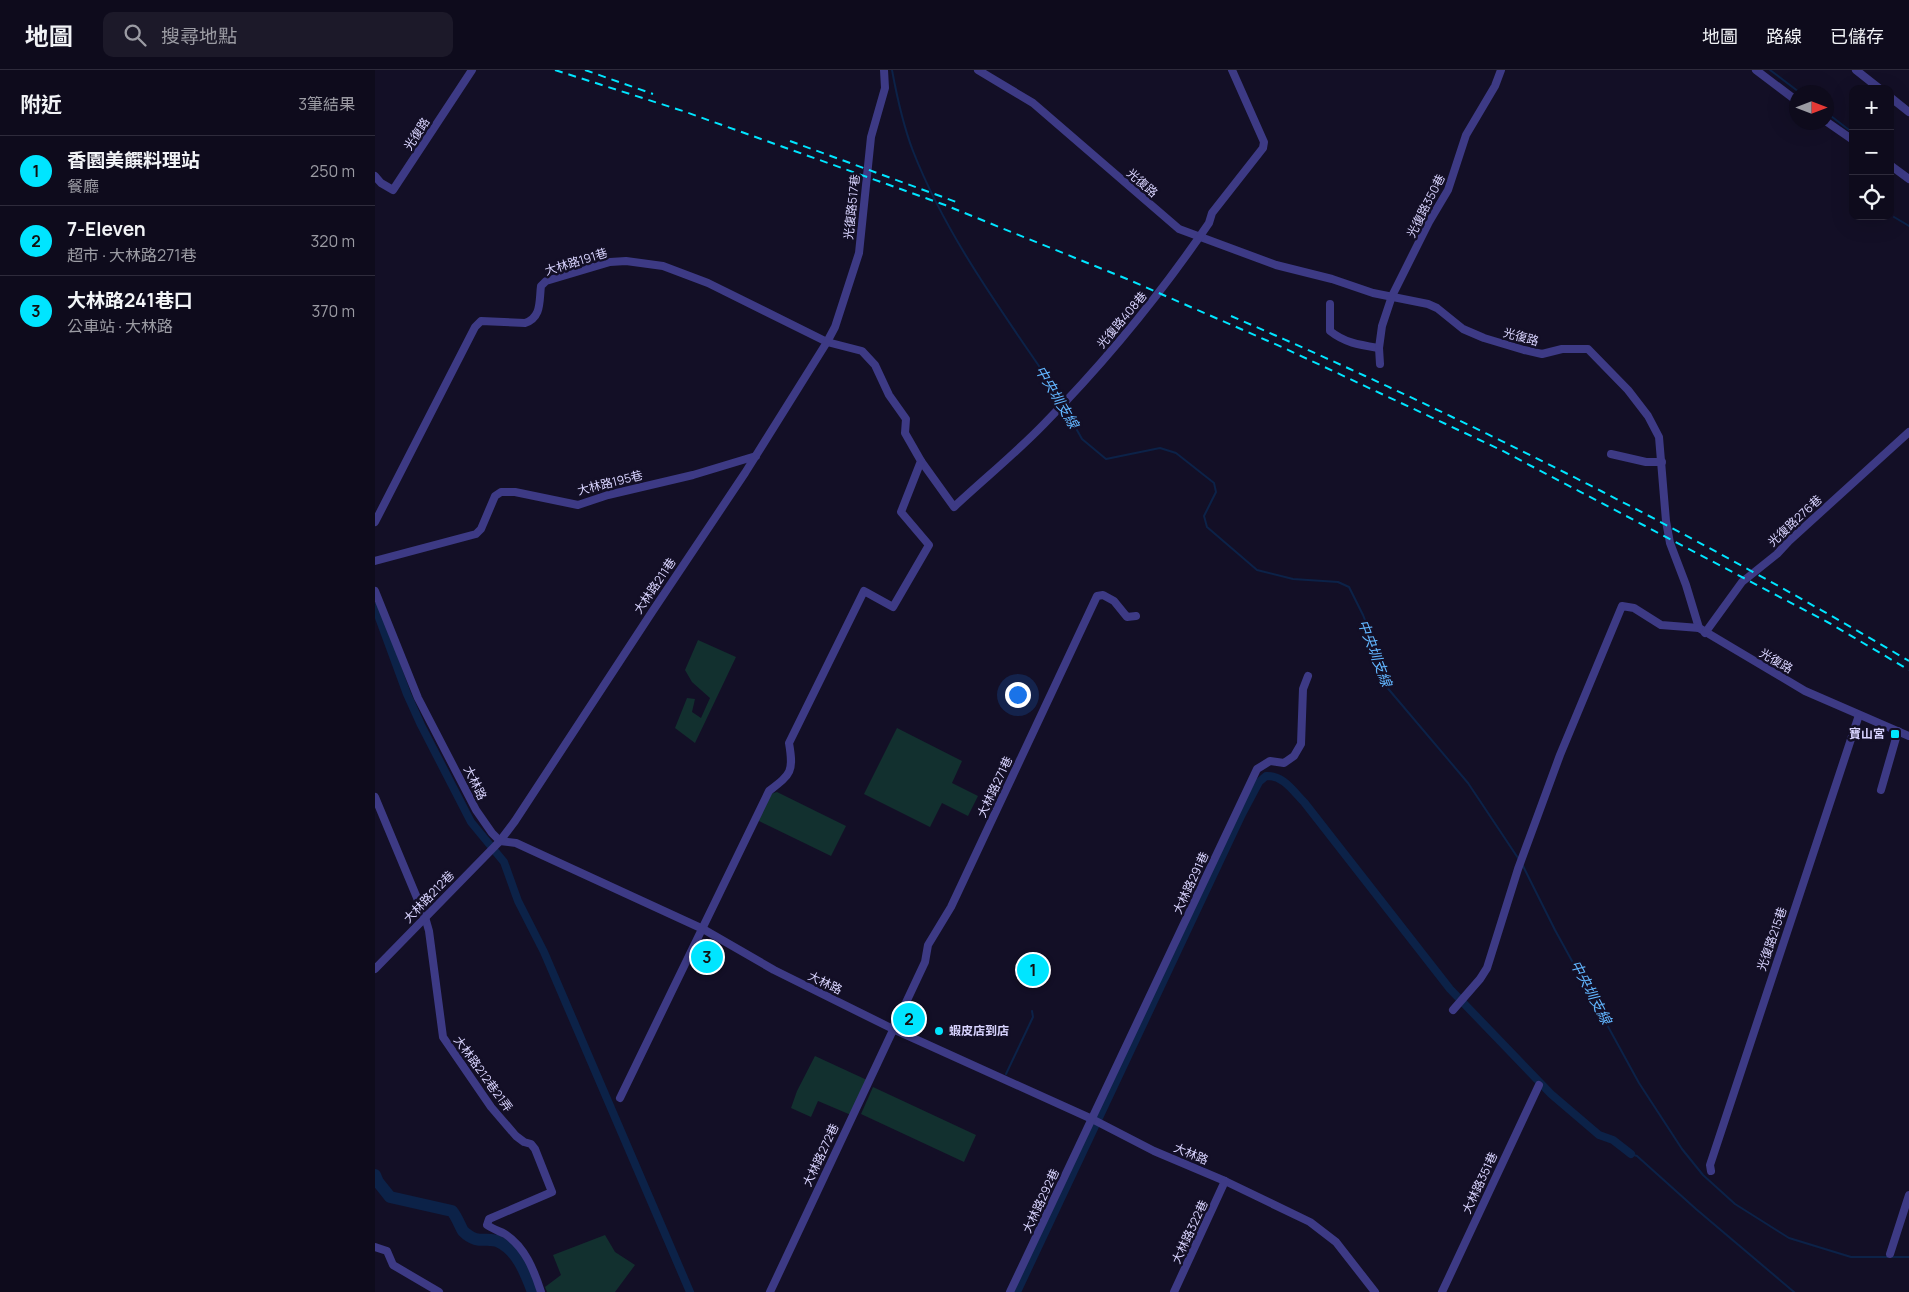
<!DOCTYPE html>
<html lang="zh-TW">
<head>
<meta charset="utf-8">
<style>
  body { margin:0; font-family:Manrope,"Noto Sans TC",sans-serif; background:#1c1929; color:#f1f3f6 }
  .controls { position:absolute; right:15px; top:15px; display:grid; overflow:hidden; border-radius:10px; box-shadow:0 5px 20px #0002 }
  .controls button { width:45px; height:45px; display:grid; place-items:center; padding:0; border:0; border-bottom:1px solid #2e2b3b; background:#0e0b1c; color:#f1f3f6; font:25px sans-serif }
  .compass { position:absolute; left:1414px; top:15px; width:45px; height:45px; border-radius:50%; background:#0e0b1c; box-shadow:0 5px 20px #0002; rotate:90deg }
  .you { position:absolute; left:642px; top:624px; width:18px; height:18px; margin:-12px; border:4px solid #fff; border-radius:50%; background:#1a73e8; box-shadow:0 0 0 8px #1a73e833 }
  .badge { display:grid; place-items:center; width:32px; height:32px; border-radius:50%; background:#00e5ff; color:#111; font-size:16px; font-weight:700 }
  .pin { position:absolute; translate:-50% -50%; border:2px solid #fff; box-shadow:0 1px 5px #0006 }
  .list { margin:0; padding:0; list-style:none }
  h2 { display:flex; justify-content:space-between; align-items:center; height:65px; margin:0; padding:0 20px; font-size:21px }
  h2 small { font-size:16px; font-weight:400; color:#9b9ba3 }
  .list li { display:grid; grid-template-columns:32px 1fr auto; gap:15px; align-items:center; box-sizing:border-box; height:70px; padding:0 20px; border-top:1px solid #2e2b3b }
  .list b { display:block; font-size:19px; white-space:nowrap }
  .list p { margin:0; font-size:16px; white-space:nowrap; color:#9b9ba3 }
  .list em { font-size:16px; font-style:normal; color:#9b9ba3 }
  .icon { flex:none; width:28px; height:28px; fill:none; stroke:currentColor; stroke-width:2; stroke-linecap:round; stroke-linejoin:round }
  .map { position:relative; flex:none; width:1534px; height:1222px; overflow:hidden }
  header { display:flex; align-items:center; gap:30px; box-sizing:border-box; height:70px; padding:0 25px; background:#0e0b1c; border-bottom:1px solid #2e2b3b }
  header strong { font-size:24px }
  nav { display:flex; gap:28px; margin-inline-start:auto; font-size:18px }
  .search { width:350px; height:45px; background:#1c1929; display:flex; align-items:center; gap:12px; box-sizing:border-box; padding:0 18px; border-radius:10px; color:#9b9ba3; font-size:19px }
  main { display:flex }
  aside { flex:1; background:#0e0b1c }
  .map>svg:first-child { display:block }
</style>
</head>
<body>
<header>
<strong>地圖</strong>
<div class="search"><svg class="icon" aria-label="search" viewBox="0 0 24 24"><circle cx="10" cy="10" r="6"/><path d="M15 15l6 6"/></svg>搜尋地點</div>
<nav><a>地圖</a><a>路線</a><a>已儲存</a></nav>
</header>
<main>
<aside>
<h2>附近<small>3筆結果</small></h2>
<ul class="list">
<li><span class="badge">1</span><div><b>香園美饌料理站</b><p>餐廳</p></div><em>250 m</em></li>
<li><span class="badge">2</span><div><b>7-Eleven</b><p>超市 · 大林路271巷</p></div><em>320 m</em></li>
<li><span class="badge">3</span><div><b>大林路241巷口</b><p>公車站 · 大林路</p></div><em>370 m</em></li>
</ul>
</aside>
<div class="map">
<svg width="1534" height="1222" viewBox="0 0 1534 1222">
  <rect width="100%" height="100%" fill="#130f26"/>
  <g fill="#12302f">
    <polygon points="323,570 361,587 320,673 300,658 312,628 320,629 317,642 326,648 335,628 317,612 310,600"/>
    <polygon points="522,658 587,691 577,713 603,726 593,746 567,733 555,757 489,724"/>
    <polygon points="402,722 471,756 456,786 382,750 395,724"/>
    <polygon points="440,986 492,1010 476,1045 443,1031 436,1047 416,1038 422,1021"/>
    <polygon points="498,1017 601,1065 589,1092 486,1044"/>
    <polygon points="230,1165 240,1182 260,1195 240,1222 172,1222 170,1217 186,1205 178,1185"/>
  </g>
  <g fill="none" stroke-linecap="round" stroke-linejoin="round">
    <g stroke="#0c2248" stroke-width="2">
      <path d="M 517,0 C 522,27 528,55 538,81 C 572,168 629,244 681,321 L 687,333"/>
      <polyline points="1395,0 1424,22"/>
      <polyline points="1452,43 1478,63"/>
      <polyline points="1519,147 1534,156"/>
      <polyline points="689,337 707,369 731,389 785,378 801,383 839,413 841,422 829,446 832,457 882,500 918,509 963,512 974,517 988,545 996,565 1010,615 1093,713 1143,788"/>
      <polyline points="1147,794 1180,860 1264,1013 1307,1079 1328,1105 1360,1134 1414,1168 1476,1187 1534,1187"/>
      <polyline points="631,1004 658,947 657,941"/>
      <polyline points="1256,1084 1262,1086 1321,1139 1419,1222"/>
    </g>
    <g stroke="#0c2248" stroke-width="8">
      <polyline points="0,537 32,624 46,655 96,752 129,792 143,831 169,882 315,1222"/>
      <path d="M 642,1222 L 867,744 L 884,712 L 891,706 C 908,705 918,721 929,732 L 1075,919 L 1176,1024 L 1224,1065 L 1238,1070 L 1256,1084"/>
    </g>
    <path stroke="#0c2248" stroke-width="12" d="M 0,1105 L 3,1112 L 15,1127 L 77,1141 C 82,1147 85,1156 88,1161 C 103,1176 112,1166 124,1172 C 143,1181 151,1204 158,1222"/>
    <g stroke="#3d3a85" stroke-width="8">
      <polyline points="603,0 658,33 804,159 901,195 957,209 998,223 1053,234 1062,238 1088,259 1109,268 1149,280 1167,284 1187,279 1213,279 1253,320 1273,346 1284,367 1291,451 1295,473 1311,515 1324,558 1430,621 1534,666"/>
      <polyline points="1381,0 1422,31"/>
      <polyline points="1481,0 1505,19"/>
      <polyline points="1515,27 1534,42"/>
      <polyline points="1452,52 1478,70"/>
      <polyline points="1515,95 1534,109"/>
      <polyline points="0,106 6,113 18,120 97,0"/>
      <path d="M 955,234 L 955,261 C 970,273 985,275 1004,278"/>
      <polyline points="1005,294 1004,278 1007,256 1017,226 1054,152 1073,120 1091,65 1120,16 1126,0"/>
      <polyline points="1236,384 1271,392 1287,392"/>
      <path d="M 546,391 L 579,437 C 609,409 641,383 669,354 C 730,292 785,225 834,153 L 837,143 L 888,78 L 889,72 L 857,0"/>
      <path d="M 0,452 L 100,257 L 106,251 L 150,253 C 167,247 164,231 166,216 L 171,211 L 235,192 L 251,191 L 288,196 L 333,213 L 452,272 L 487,281 L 500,295 L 514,325 L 531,349 L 530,363 L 546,391 L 526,442 L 554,475 L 518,537 L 489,521 L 414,673 C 419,702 416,704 394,721 L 245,1028"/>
      <polyline points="0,491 101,464 106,459 120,426 126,422 140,422 203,435 233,425 318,405 381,386"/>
      <polyline points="0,521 43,628 101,740 117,763 125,771 141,773 328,859 399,900 518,959 717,1049 779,1081 850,1111 935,1152 961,1172 1000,1222"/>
      <polyline points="1330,563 1367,512 1402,484 1414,471 1534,362"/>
      <polyline points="1506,720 1523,661"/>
      <path d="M 0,727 L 50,847 L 54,861 L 68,967 L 116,1037 L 141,1066 L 149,1072 L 156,1074 L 160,1079 L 177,1122 L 114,1149 L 112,1155 C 118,1159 124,1161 130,1164 C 150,1177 159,1200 166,1222"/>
      <polyline points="0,899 125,771 140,751 277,542 370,403 452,272 460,257 484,183 496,67 510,18 509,0"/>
      <polyline points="1078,940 1105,909 1112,898 1143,799 1185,685 1247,536 1259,538 1286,555 1324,558"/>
      <polyline points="1336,1101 1335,1095 1484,645"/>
      <polyline points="0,1177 12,1181 18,1195 64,1222"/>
      <polyline points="1515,1184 1534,1125"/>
      <polyline points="395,1222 550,892 553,875 576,837 722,526 728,525 739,531 752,547 761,546"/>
      <polyline points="635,1222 882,699 895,691 909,693 919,686 926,674 928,619 933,606"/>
      <polyline points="799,1222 850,1111"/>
      <polyline points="1067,1222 1164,1015"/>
    </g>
    <g stroke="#00e5ff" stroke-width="2" stroke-dasharray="8 6" stroke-linecap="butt">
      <polyline points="180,0 308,41 570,135 752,209 909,278 1126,380 1456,554 1534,600"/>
      <polyline points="210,0 278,24"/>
      <polyline points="415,71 584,133"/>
      <path d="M 856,246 C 1089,347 1316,462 1534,591"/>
    </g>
  </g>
  <g fill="#00e5ff" stroke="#130f26" stroke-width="2">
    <rect x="1515" y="659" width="10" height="10" rx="2.5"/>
    <circle cx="564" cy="961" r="5"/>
  </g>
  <g text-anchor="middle" stroke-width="5" stroke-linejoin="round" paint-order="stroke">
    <g font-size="12" fill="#d9d4ff" stroke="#130f26">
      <text transform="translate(42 64) rotate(-57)" y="4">光復路</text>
      <text transform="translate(767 113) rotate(41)" y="4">光復路</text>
      <text transform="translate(1051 136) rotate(-63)" y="4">光復路350巷</text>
      <text transform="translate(477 137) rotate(-84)" y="4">光復路517巷</text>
      <text transform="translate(201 192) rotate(-17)" y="4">大林路191巷</text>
      <text transform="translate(747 250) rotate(-50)" y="4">光復路408巷</text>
      <text transform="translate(1146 267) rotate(15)" y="4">光復路</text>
      <text transform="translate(235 413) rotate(-14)" y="4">大林路195巷</text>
      <text transform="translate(1420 451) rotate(-43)" y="4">光復路276巷</text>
      <text transform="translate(280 516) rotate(-56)" y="4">大林路211巷</text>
      <text transform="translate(1401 591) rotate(30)" y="4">光復路</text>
      <text transform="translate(100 713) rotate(64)" y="4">大林路</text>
      <text transform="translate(620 717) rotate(-65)" y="4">大林路271巷</text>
      <text transform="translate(816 813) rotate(-65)" y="4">大林路291巷</text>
      <text transform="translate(54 827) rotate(-46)" y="4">大林路212巷</text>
      <text transform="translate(1397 869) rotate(-71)" y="4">光復路215巷</text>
      <text transform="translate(450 913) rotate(26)" y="4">大林路</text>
      <text transform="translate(108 1004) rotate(54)" y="4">大林路212巷21弄</text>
      <text transform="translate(816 1084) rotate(23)" y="4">大林路</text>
      <text transform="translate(446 1085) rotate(-65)" y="4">大林路272巷</text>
      <text transform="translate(1105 1113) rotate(-65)" y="4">大林路351巷</text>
      <text transform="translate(666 1131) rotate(-65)" y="4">大林路292巷</text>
      <text transform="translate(815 1162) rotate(-65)" y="4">大林路322巷</text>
    </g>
    <g font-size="12" font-weight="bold" fill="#d9d4ff" stroke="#130f26" text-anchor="end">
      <text x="1510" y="668">寶山宮</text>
      <text x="574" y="965" text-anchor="start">蝦皮店到店</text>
    </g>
    <g font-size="14" font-style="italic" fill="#62b6ff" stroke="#130f26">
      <text transform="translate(682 327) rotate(59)" y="5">中央圳支線</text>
      <text transform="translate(1000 583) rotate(69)" y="5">中央圳支線</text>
      <text transform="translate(1216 922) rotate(62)" y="5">中央圳支線</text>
    </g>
  </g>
</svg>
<div class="controls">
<button>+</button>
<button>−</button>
<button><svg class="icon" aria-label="locate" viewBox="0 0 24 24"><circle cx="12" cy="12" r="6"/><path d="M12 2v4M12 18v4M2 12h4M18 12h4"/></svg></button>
</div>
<svg class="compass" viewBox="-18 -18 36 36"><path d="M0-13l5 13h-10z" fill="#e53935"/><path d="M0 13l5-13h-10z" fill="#9b9ba3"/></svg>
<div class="you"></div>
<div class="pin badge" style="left:658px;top:900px">1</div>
<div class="pin badge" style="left:534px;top:949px">2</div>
<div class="pin badge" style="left:332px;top:887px">3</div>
</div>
</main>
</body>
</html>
